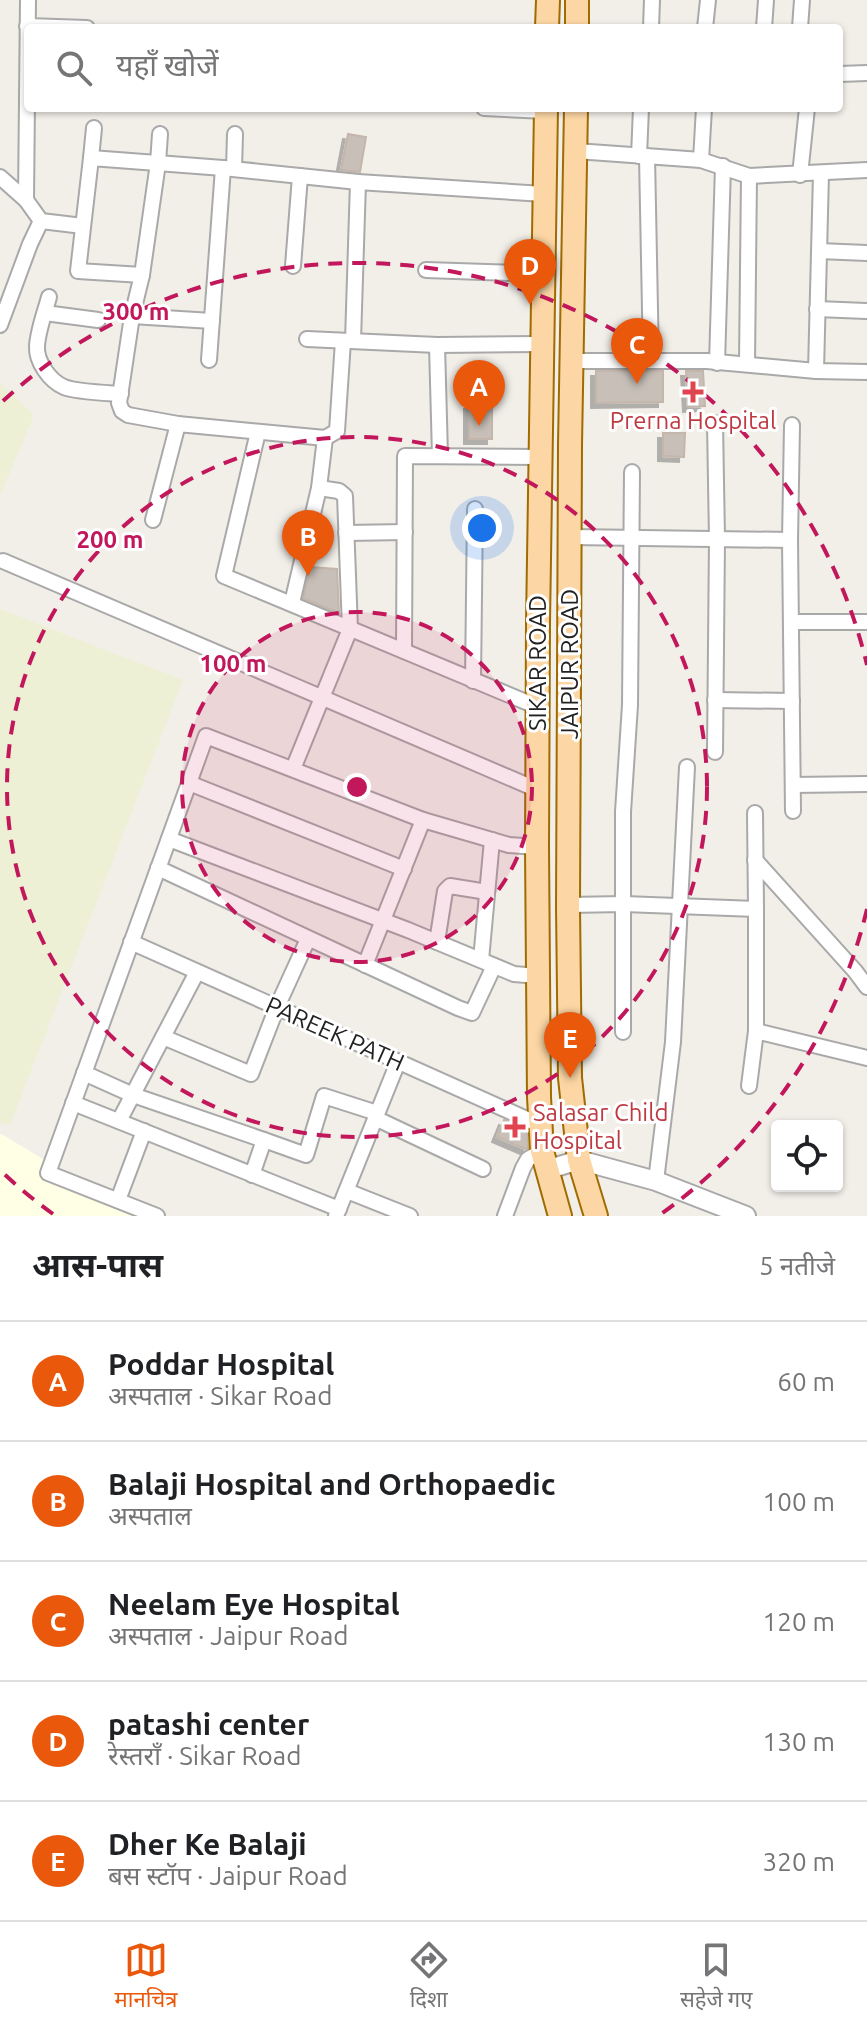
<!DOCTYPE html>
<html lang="hi">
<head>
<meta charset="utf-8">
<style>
  body { margin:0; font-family:Ubuntu,"Noto Sans Devanagari",sans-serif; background:#f6f6f6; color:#202124 }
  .controls { position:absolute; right:24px; bottom:24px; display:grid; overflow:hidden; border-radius:8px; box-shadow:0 2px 6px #0004 }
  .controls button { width:72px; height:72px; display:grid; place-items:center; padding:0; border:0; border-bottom:2px solid #e0e0e0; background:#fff; color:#202124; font:40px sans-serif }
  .you { position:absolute; left:482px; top:528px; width:28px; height:28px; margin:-20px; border:6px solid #fff; border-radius:50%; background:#1a73e8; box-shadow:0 0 0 12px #1a73e833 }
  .badge { display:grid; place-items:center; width:52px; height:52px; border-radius:50%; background:#ea580c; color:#fff; font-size:26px; font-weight:700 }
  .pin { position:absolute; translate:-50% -66px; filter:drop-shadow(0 2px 4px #0008) }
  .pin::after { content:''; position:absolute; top:42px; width:28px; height:24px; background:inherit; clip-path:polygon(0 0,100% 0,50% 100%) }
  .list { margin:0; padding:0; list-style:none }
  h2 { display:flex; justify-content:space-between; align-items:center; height:104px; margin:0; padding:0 32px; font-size:34px }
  h2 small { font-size:26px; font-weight:400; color:#757577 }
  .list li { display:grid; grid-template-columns:52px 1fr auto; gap:24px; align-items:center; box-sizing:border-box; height:120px; padding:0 32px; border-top:2px solid #e0e0e0 }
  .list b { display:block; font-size:30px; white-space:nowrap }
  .list p { margin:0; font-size:26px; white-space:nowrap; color:#757577 }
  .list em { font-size:26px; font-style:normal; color:#757577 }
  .icon { flex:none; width:44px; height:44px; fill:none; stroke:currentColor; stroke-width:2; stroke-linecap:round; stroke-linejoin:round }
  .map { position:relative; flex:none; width:867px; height:1216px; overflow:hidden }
  .search { position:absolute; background:#fff; box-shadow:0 2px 6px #0004; left:24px; right:24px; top:24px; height:88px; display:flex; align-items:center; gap:20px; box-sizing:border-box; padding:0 28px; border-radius:8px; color:#757577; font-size:30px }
  .sheet { height:704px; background:#fff }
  nav { display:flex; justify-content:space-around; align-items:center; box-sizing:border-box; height:112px; border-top:2px solid #e0e0e0; background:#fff; font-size:22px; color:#757577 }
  nav a { display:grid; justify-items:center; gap:4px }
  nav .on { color:#ea580c }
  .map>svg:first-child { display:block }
</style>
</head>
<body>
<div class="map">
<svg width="867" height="1216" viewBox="0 0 867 1216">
  <defs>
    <filter id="shadow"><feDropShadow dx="-5" dy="5" stdDeviation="0" flood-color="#0004"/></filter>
  </defs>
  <rect width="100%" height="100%" fill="#f2efe9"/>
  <polygon fill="#ffffe5" points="0,1134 3,1135 138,1216 0,1216"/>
  <g fill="#eef0d5">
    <polygon points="0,383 34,415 0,496"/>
    <polygon points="0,609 183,680 10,1125 0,1123"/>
  </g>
  <g fill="#c7bfb8" stroke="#c4b6ab" stroke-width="2" filter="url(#shadow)">
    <polygon points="348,134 366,137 360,172 341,170"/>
    <polygon points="596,371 663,371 663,402 596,403"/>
    <polygon points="686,371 703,371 705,406 688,407"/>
    <rect x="469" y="404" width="23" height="35"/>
    <polygon points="663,433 685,433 684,457 663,456"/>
    <polygon points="311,567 337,569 339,613 303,598"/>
    <polygon points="504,1120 527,1130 528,1148 525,1149 497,1137"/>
  </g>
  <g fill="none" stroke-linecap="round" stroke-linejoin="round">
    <g stroke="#a9a9a9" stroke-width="18">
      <g id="minor">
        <polyline points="27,26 87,28"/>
        <polyline points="651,28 652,0"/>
        <polyline points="705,28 708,0"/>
        <polyline points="764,28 766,0"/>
        <polyline points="800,28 802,0"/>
        <polyline points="839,74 867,73"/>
        <polyline points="484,108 546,111"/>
        <polyline points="160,134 158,163 142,275 132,316 119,403 122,411 128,415 178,424"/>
        <polyline points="576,151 701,160 749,176 867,170"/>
        <polyline points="639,156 641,108"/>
        <polyline points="647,156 651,361"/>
        <polyline points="91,158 94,128"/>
        <polyline points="701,160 704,108"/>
        <polyline points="234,169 235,134"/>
        <polyline points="800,175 807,108"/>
        <polyline points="0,177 26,200 41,221 83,226"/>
        <polyline points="26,200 28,0"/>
        <polyline points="819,251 867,253"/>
        <polyline points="293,266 300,176"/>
        <polyline points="426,270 543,274"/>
        <polyline points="142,275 78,271 91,158 223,168 358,182 544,194"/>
        <path d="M 49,297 C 45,312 38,330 37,346 C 36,362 50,381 64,387 C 76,392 107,393 121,394"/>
        <polyline points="817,309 866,311"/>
        <polyline points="45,313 98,320"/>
        <polyline points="132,316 212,321"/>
        <polyline points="0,325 30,244 41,221"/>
        <polyline points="307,339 437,345 542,344"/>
        <polyline points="353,341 358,182"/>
        <polyline points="437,345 440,456"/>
        <polyline points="209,360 223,168"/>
        <polyline points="571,361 707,361 816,371 867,372"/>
        <polyline points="717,363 723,166"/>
        <polyline points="747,363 749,176"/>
        <polyline points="816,371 821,174"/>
        <polyline points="715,423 717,539 715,752"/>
        <polyline points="792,425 790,540 793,811"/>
        <polyline points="258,432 224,576 538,707"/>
        <polyline points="153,520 178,424 325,438 337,431 343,341"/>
        <polyline points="346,533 405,532"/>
        <polyline points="571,537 790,540"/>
        <polyline points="3,561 538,790"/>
        <polyline points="292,603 319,488 325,438"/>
        <polyline points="791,622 867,622"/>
        <polyline points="404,651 405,456 540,457"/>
        <polyline points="473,681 475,509"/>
        <polyline points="715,700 792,701"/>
        <polyline points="293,769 350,629 345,496 339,491 319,488"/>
        <polyline points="189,783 404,869"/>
        <polyline points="793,785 867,784"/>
        <polyline points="755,813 756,909"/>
        <polyline points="169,839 408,930 514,974 538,976"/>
        <polyline points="755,860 855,971 867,987"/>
        <polyline points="158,868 458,1008 472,1013 494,966"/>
        <polyline points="568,905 624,904 756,909 756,1031 749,1086"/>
        <polyline points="131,942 540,1125"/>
        <polyline points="437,942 445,891 450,886 487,892"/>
        <polyline points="481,960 492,840"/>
        <polyline points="365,965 423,820"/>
        <polyline points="756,1031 867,1058"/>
        <polyline points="623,1032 623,812 630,705 632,472"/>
        <polyline points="163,1037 251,1074 277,1007 308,939"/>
        <polyline points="84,1073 133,1095 264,1140 252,1175"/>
        <polyline points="73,1103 339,1209"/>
        <polyline points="375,1118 483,1169"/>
        <polyline points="119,1121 197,972"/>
        <polyline points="264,1140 306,1155 324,1096 377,1113"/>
        <polyline points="656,1181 673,1042 687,767"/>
        <polyline points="347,1191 410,1216"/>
        <polyline points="118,1200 144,1131"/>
        <polyline points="157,1216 48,1173 206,736 423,820 509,845 537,847"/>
        <polyline points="336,1216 398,1062"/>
        <polyline points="505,1216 523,1168 528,1159 542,1151"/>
      </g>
    </g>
    <g stroke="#a9a9a9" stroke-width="22">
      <polyline id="tertiary" points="546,1170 579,1160 656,1181 746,1216"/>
    </g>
    <g stroke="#a06b00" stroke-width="26">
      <g id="primary">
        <polyline points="547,28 548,0"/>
        <polyline points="577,28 577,0"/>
        <polyline points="546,108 538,623 537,847 539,1097 542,1151 560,1216"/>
        <polyline points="576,108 570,445 568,907 570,1078 579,1160 596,1216"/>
      </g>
    </g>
    <use href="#minor" stroke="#fff" stroke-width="14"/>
    <use href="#tertiary" stroke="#fff" stroke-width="18"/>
    <use href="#primary" stroke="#fcd6a4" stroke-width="22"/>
  </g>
  <circle cx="357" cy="787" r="175" fill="#c2185b" fill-opacity=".12"/>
  <g fill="none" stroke="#c2185b" stroke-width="4" stroke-dasharray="14 10">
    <circle cx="357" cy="787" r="175"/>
    <circle cx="357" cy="787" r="350"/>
    <path d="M867 909A524 524 0 0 1 661 1214M53 1214A524 524 0 0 1 3 1173M3 401A524 524 0 0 1 867 665"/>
  </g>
  <g fill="#e0444e" stroke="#fff" stroke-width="3">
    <path d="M689 380h8v8h8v8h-8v8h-8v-8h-8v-8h8z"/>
    <path d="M511 1115h8v8h8v8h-8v8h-8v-8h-8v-8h8z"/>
  </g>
  <g text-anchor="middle" stroke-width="6" stroke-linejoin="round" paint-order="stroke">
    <g font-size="24" fill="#be3a42" stroke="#fff">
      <text x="693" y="429">Prerna Hospital</text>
      <text x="533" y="1121" text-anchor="start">Salasar Child<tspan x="533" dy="28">Hospital</tspan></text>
    </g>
    <g font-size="24" fill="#222" stroke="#fff">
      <text transform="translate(538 663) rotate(-90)" y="8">SIKAR ROAD</text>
      <text transform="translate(570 664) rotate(-90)" y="8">JAIPUR ROAD</text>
      <text transform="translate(335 1034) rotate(24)" y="8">PAREEK PATH</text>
    </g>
  </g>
  <circle cx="357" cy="787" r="12" fill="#c2185b" stroke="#fff" stroke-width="4"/>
  <g font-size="24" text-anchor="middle" font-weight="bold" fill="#c2185b" stroke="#fff" stroke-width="6" stroke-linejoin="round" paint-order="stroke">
    <text x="136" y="320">300 m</text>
    <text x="110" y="548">200 m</text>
    <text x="233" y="672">100 m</text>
  </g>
</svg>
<div class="controls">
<button><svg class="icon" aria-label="locate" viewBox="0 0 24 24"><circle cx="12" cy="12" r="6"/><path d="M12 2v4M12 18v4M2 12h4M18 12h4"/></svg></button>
</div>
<div class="you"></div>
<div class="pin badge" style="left:479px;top:426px">A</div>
<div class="pin badge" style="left:308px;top:576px">B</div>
<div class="pin badge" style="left:637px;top:384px">C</div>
<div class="pin badge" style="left:530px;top:305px">D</div>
<div class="pin badge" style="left:570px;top:1078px">E</div>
<div class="search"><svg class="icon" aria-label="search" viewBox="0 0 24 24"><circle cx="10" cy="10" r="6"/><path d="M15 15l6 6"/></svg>यहाँ खोजें</div>
</div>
<section class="sheet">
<h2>आस-पास<small>5 नतीजे</small></h2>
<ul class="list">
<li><span class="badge">A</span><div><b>Poddar Hospital</b><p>अस्पताल · Sikar Road</p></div><em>60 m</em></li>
<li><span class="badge">B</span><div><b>Balaji Hospital and Orthopaedic</b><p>अस्पताल</p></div><em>100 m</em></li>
<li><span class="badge">C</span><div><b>Neelam Eye Hospital</b><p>अस्पताल · Jaipur Road</p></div><em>120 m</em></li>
<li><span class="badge">D</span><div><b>patashi center</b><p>रेस्तराँ · Sikar Road</p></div><em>130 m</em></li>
<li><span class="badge">E</span><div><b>Dher Ke Balaji</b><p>बस स्टॉप · Jaipur Road</p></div><em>320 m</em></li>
</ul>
</section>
<nav>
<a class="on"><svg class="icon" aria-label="map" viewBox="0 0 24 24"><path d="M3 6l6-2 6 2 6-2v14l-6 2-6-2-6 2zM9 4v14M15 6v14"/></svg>मानचित्र</a>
<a><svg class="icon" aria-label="directions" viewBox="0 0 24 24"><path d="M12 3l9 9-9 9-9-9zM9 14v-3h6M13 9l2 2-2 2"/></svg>दिशा</a>
<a><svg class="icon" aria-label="saved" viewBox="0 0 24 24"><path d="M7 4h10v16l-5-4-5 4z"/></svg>सहेजे गए</a>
</nav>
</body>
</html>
